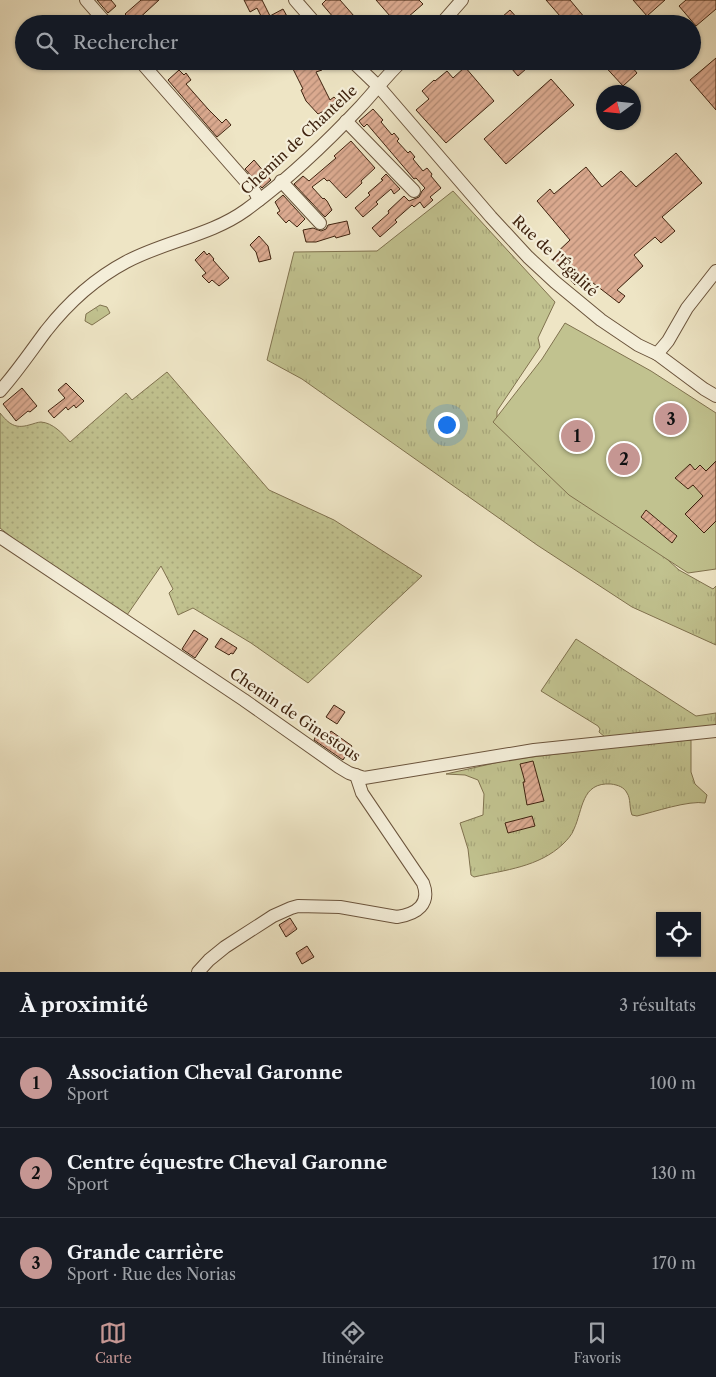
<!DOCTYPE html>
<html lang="fr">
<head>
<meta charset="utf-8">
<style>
  body { margin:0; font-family:"Libre Caslon Text",serif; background:#242831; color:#f1f3f6 }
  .controls { position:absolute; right:15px; bottom:15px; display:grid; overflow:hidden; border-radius:0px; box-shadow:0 1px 4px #0004 }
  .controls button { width:45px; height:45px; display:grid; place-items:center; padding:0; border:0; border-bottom:1px solid #363941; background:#171b24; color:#f1f3f6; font:25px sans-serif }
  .compass { position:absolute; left:596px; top:85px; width:45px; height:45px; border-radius:50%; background:#171b24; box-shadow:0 1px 4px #0004; rotate:255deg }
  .you { position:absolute; left:446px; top:424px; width:18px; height:18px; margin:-12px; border:4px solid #fff; border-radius:50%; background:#1a73e8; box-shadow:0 0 0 8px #1a73e833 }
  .badge { display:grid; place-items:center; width:32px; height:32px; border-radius:50%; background:#c59692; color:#111; font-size:16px; font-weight:700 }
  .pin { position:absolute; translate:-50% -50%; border:2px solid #fff; box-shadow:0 1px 5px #0006 }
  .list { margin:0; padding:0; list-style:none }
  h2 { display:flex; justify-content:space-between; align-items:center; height:65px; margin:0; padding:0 20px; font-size:21px }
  h2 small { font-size:16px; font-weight:400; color:#9ea1a6 }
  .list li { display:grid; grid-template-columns:32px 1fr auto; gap:15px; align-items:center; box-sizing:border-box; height:90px; padding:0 20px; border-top:1px solid #363941 }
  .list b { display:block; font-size:19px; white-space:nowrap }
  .list p { margin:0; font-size:16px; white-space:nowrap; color:#9ea1a6 }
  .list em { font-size:16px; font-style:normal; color:#9ea1a6 }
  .icon { flex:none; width:28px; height:28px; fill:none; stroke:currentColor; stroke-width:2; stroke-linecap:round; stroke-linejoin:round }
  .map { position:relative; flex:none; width:716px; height:972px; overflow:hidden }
  .search { position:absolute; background:#171b24; box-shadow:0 1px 4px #0004; left:15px; right:15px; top:15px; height:55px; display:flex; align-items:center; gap:12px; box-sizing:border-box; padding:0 18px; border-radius:28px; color:#9ea1a6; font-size:19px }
  .sheet { height:335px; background:#171b24 }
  nav { display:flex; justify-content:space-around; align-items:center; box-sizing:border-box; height:70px; border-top:1px solid #363941; background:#171b24; font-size:14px; color:#9ea1a6 }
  nav a { display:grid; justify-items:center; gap:2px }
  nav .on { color:#c59692 }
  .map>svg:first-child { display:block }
</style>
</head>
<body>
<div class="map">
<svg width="716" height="972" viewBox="0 0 716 972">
  <defs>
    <pattern id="grass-tufts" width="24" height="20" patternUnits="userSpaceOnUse" patternTransform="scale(1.25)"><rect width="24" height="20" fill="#c1c28f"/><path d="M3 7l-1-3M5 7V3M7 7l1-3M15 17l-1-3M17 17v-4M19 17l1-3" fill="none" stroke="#a7a67a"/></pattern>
    <pattern id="forest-crowns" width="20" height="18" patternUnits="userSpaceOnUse" patternTransform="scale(1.25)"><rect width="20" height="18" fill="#c1c28f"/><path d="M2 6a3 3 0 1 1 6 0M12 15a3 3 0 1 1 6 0" fill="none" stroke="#a7a67a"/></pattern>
    <pattern id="garden-dots" width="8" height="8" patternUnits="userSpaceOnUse" patternTransform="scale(1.25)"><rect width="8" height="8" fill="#c1c28f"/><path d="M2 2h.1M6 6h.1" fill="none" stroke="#a7a67a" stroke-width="1.8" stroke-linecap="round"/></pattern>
    <pattern id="building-hatch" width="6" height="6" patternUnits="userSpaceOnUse" patternTransform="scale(1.25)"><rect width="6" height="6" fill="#dbaa90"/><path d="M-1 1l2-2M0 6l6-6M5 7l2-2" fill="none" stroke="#b38a74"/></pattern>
  </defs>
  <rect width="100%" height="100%" fill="#eee5c5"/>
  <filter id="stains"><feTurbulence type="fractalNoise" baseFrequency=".004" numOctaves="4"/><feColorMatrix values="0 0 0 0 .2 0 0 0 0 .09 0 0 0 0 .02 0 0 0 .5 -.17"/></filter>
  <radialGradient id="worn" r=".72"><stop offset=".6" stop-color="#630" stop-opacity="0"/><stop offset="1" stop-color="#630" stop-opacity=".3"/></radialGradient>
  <g fill="url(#grass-tufts)" stroke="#80724f">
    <polygon points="453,191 555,302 538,338 540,347 497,411 497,421 627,523 679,570 713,589 716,586 716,645 632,607 537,545 302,379 267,360 294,252 377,251"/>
    <polygon points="576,639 696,716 716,713 716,725 605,737 599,732 600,729 598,726 541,691"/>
    <path d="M 691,740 L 691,772 L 695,784 L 707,795 L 705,803 C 689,800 654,812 637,816 L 632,815 C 629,807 631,799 627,793 C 624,787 618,785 611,784 C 581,782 583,810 574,829 C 572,835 567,840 563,844 C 539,867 505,870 474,877 L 471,875 L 468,849 L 460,823 L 483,815 L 484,794 L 478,780 L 465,775 L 446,774 L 508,760 L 622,746 Z"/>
  </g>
  <polygon fill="url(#forest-crowns)" stroke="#80724f" points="100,305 107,307 110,313 92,325 85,321 86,314"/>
  <path fill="url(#garden-dots)" stroke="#80724f" d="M 167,372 L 269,490 L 334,520 L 422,576 L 308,683 L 251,643 L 193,608 L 178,615 L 169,593 L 173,589 L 161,566 L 127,615 L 14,539 L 0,528 L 0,413 C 9,424 15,429 29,425 C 33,424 38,422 41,422 C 53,423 62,433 70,442 L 126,393 L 132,400 Z"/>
  <polygon fill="#c1c28f" stroke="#80724f" points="565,323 651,371 716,413 716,569 688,573 569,495 493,422 542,359"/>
  <g fill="url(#building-hatch)" stroke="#3f230f">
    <polygon points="97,0 111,0 116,6 108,13"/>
    <polygon points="141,0 159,0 134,23 125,14"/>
    <polygon points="244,0 262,0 270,16 283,9 288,18 278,24 265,24 257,8 250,12"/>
    <polygon points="326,0 340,0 361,24 339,24 322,4"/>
    <polygon points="376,0 419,0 423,4 400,24 397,24"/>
    <polygon points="546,0 570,0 590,24 567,24"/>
    <polygon points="633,0 665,0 647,16"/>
    <polygon points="686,0 716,0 716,9 696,26 679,6"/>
    <polygon points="510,10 519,20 515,24 494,24"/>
    <polygon points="716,58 716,110 690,80"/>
    <polygon points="289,61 321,61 324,67 321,68 322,70 316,72 330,100 334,97 340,103 335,108 338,111 331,118 324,111 318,114 306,101 301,90 303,89"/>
    <polygon points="505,61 535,61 518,76"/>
    <polygon points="600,61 627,61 637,73 623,86"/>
    <polygon points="465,67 494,101 446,143 416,110 429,99 422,91 434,80 435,81 447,71 453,78"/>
    <polygon points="179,70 184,75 186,73 191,80 186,84 208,109 222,123 226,119 231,125 217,137 168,80"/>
    <polygon points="551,79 574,105 506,164 484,139"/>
    <polygon points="373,109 383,120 381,122 392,135 394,133 399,139 397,141 408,153 410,151 415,157 413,159 423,171 427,168 432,174 431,176 441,188 430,197 433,200 424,208 420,202 414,207 412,205 395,220 397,222 380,237 372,228 389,213 388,211 404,196 409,201 419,197 422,191 425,188 416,178 414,179 367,124 364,127 362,125 359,121"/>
    <polygon points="351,141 375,168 361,181 362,183 346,198 329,180 327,181 324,178 312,187 323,199 324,198 327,201 332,210 325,217 294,184 303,176 309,181 336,158 334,156"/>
    <polygon points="676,153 702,183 662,217 675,231 661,243 655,237 634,255 643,266 617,290 625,296 619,303 584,276 575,285 551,258 570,240 537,201 550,189 554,194 586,167 602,187 621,171 636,187"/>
    <polygon points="254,160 271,180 262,188 245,169"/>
    <polygon points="386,174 400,189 394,194 391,189 376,202 378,204 363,217 355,208 370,195 368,193 383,180 381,179"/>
    <polygon points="283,195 305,219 297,227 289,220 286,223 277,213 280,211 275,202"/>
    <polygon points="347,221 350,234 336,238 335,236 316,242 306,242 303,230 313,228 321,231 326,229 328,225"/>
    <polygon points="259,236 268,246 271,259 259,262 256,252 250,245"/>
    <polygon points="204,251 207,255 209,253 214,259 213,260 229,278 219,286 212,280 209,283 202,276 206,273 195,260"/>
    <polygon points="66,383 84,401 76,408 74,405 68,410 66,407 54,418 48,411 65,398 58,390"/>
    <polygon points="22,388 37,406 30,412 28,411 16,421 3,404"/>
    <polygon points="716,461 716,521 704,533 685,514 703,496 693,485 688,489 675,478 690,464 695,470 700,465 706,471"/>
    <polygon points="646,510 677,536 672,543 641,517"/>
    <polygon points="194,630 208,639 195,658 182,649"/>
    <polygon points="221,638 237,648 233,654 231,653 229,655 215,647"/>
    <polygon points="334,705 345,712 337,724 326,717"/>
    <polygon points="331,731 352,746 343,760 314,740 317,733 325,740"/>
    <polygon points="533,761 544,801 527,805 523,782 525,782 520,764"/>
    <polygon points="532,816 535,826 508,833 505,823"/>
    <polygon points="290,918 297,929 286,937 279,925"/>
    <polygon points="307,946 314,957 302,964 296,953"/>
  </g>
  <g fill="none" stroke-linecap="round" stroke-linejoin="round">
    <g stroke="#6b543c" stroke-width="14">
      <g id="minor">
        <polyline points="86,0 107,24"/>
        <polyline points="295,0 316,24"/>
        <polyline points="441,24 462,0"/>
        <polyline points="140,61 255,192 259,200"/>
        <polyline points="352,61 379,87 491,217 528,257 555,282 601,320 638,345 657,354 668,341 687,308 716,271"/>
        <polyline points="346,121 414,191"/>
        <polyline points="281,181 320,223"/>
        <polyline points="657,354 704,389 716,396"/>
        <path d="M 0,391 C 17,372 31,351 46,331 C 68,303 94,279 126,262 C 165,241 210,236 246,210 C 286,181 328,141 361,106 C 375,91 387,75 402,61"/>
        <polyline points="0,537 244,700 339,767 349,773 364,778 534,750 716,731"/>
        <path d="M 198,972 L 209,960 L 225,947 L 273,916 L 291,908 L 298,906 L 340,907 L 397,917 C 417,914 431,904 423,883 L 362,793 L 356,775"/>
      </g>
    </g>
    <use href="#minor" stroke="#f4eed9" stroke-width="12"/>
  </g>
  <g text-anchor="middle" stroke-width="4.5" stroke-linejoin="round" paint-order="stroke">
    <g font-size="15" fill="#3f230f" stroke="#f4eed9">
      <text transform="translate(299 140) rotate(-43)" y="5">Chemin de Chantelle</text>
      <text transform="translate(555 256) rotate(43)" y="5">Rue de l'Égalité</text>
      <text transform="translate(295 715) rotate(34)" y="5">Chemin de Ginestous</text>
    </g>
  </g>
  <rect width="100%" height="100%" filter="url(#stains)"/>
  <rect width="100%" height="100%" fill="url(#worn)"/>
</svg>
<div class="controls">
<button><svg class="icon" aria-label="locate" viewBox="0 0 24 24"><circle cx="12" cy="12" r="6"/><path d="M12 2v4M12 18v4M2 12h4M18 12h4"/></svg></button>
</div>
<svg class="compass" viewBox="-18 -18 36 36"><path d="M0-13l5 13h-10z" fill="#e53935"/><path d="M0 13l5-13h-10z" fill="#9ea1a6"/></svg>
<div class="you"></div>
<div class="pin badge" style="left:577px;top:436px">1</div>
<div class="pin badge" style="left:624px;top:459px">2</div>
<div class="pin badge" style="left:671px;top:419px">3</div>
<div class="search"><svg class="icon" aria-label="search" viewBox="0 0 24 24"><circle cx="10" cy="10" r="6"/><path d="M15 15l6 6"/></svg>Rechercher</div>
</div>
<section class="sheet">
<h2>À proximité<small>3 résultats</small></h2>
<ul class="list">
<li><span class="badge">1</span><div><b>Association Cheval Garonne</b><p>Sport</p></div><em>100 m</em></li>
<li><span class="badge">2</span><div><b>Centre équestre Cheval Garonne</b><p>Sport</p></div><em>130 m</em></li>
<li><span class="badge">3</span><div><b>Grande carrière</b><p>Sport · Rue des Norias</p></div><em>170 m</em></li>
</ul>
</section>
<nav>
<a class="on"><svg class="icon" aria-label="map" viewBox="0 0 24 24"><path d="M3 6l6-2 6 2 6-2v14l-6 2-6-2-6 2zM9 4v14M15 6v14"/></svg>Carte</a>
<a><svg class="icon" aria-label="directions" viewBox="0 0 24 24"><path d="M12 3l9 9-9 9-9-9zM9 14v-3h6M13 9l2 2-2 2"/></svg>Itinéraire</a>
<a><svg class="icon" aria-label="saved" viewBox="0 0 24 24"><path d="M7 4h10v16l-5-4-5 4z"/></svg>Favoris</a>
</nav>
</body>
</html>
